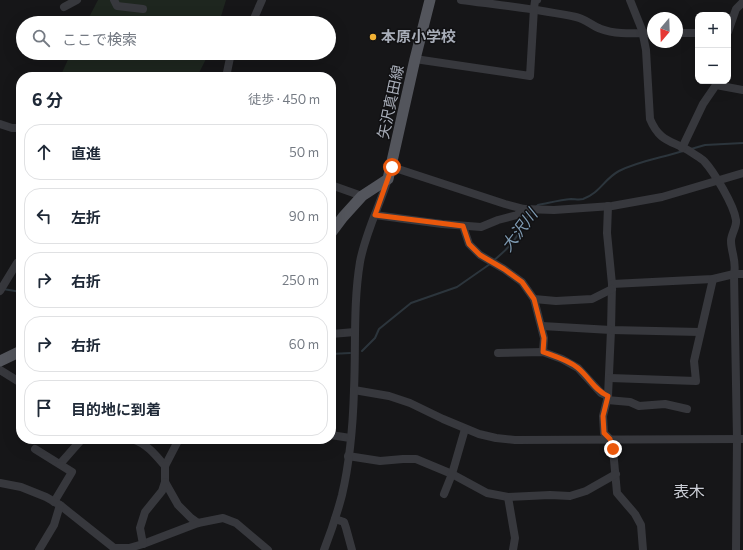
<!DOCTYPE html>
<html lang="ja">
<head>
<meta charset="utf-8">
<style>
  body { margin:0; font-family:Commissioner,"Noto Sans JP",sans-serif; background:#f2f2f3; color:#1f2937 }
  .controls { position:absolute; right:12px; top:12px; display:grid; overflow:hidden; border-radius:8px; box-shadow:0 4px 16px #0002 }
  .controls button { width:36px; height:36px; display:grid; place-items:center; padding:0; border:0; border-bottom:1px solid #e0e1e3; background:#fff; color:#1f2937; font:20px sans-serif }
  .compass { position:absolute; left:647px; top:12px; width:36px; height:36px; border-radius:50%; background:#fff; box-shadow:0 4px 16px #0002; rotate:199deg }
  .stop { position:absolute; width:12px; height:12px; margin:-9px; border:3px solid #ea580c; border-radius:50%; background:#fff }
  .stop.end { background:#ea580c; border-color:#fff; box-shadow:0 1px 4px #0008 }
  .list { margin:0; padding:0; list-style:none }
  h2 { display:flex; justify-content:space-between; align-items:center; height:52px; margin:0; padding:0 16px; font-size:17px }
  h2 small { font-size:13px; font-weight:400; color:#747a83 }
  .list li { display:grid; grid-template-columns:26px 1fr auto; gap:12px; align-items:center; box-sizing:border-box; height:56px; margin:0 8px 8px; padding:0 8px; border:1px solid #e0e1e3; border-radius:16px }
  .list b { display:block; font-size:15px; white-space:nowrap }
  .list em { font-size:13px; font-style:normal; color:#747a83 }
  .icon { flex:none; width:22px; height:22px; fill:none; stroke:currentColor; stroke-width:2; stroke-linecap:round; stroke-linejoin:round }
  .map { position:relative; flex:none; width:743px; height:550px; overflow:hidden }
  .search { position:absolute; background:#fff; box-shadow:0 4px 16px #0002; left:16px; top:16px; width:320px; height:44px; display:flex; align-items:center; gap:10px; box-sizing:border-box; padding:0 14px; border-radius:22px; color:#747a83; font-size:15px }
  .panel { position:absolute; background:#fff; box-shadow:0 4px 16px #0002; left:16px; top:72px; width:320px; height:372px; border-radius:16px }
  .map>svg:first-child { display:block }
</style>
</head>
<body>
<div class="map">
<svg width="743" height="550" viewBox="0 0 743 550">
  <rect width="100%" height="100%" fill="#161618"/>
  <g fill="#1e261f">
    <polygon points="98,0 226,0 219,23 86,23"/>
    <polygon points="71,53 209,53 197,77 60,77"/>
  </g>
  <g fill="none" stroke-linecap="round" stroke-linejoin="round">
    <g stroke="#2c353c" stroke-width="2">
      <polyline points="691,149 705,145 743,143"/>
      <path d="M 536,207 L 538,205 C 549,203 559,200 571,199 C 575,199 579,200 583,199 C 600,193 604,179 619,171 C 639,161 661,158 683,151"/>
      <path d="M 493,261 C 503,253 512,245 519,233 C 523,225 525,218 531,212"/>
      <polyline points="3,289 21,292"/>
      <polyline points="362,351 375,338 379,329 411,303 457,287 490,264"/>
      <polyline points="331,354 350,353"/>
    </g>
    <g stroke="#37383d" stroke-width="8">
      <polyline points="114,0 117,6 143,9"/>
      <path d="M 461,0 C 499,5 538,9 576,17 C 586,19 592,26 601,29 C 616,35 637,33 653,33"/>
      <path d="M 630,0 L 642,30 L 646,50 L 650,119 C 660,143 672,140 691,152 C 695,155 701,158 704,161 C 714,172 734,205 736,220 C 737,227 731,234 731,241 C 731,252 737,262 734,274 L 737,439 L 736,550"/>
      <polyline points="64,7 77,0"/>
      <polyline points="252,23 262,0"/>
      <polyline points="728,32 736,9 743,2"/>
      <polyline points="677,33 698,33"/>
      <polyline points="415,59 530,76 534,8 535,1 537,0"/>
      <polyline points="226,77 231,53"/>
      <polyline points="0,124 12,128 21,128"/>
      <polyline points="682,148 703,104 716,85 743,90"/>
      <polyline points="392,167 505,204 524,209 554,210 612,206 662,197 743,173"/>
      <polyline points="331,185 362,196"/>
      <polyline points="608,206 607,233 612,284 611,330 608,396 603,416 604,433 610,439 613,449 617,493 635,514 641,525 643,550"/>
      <polyline points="375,215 442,224 481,227 498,220 517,215 524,209"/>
      <polyline points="463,226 469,244 480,255 504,269 522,282 534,299 544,338 543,352"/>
      <polyline points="612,284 713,279 734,274 743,274"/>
      <polyline points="0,291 17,263"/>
      <polyline points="534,299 556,301 592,299 612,289"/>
      <polyline points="542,326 611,330 700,332"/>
      <polyline points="331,334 355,332"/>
      <polyline points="498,353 543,352 562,359 578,368 601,393 608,396"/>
      <polyline points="0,370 21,383"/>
      <polyline points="610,378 696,381 694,361 713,279"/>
      <polyline points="354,390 389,396 410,403 443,419 479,434 496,438 515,440 743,439"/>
      <polyline points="607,400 630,402 639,406 665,404 687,409"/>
      <polyline points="331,435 350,438"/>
      <path d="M 132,439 C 147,444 155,454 165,466"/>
      <polyline points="179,439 165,466 165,482 178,505 191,518 198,523"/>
      <polyline points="35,449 72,472 54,502"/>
      <polyline points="348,456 380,461 403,459 416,459 452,474 487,493 508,497 550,495 570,496 586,491 616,474"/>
      <polyline points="60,464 82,439"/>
      <polyline points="0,483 21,487 46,497 60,505 114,548 129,548 143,544 198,523 223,518 236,523 268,550"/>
      <polyline points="444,494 452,474 465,429"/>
      <polyline points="508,497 515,538 513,550"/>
      <polyline points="335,519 344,522 346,528 352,550"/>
      <polyline points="143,544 140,528 145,512 162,491 165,482"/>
      <polyline points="39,550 54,525 60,505"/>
      <path d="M 324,550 C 331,532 337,514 342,495 C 350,461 353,424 354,390 C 356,347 353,304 360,262 C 365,234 379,207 388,179"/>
    </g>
    <g stroke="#53555c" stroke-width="11">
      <polyline points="331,233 343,217 362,196 388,179 415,59 430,0"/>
      <polyline points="0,361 21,351"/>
    </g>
  </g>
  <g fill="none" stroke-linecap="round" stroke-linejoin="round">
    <path stroke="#ea580c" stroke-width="5" d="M 392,167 L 375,215 L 463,226 L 469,244 L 480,255 L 504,269 L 522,282 L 534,299 L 544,338 L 543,352 C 554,356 568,360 578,368 C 589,377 595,391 608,396 L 603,416 L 604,433 L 610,439 L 613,449"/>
  </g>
  <circle fill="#f2b134" stroke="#111113" stroke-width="1.5" cx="373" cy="37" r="4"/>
  <g text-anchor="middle" stroke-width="3" stroke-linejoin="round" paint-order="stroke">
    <g font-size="15" font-weight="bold" fill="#a8adb8" stroke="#111113" text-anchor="start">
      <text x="381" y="42">本原小学校</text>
    </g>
    <g font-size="15" fill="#a8adb8" stroke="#111113">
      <text transform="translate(391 102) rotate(-78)" y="5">矢沢真田線</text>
    </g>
    <g font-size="16" font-style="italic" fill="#7f9bb3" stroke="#111113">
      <text transform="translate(519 230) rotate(-53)" y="6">大沢川</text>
    </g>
    <g font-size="16" fill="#c9ccd4" stroke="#111113">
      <text x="689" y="497">表木</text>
    </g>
  </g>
</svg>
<div class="controls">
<button>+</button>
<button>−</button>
</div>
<svg class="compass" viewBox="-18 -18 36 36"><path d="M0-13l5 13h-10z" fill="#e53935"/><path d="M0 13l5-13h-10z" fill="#747a83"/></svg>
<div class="stop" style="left:392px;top:167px"></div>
<div class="stop end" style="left:613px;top:449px"></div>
<div class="search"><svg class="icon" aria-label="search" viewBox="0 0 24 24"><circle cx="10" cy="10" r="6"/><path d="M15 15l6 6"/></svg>ここで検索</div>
<section class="panel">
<h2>6 分<small>徒歩 · 450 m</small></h2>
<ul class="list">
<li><svg class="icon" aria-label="ahead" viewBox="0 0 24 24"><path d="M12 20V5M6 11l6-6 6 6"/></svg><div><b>直進</b></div><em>50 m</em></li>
<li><svg class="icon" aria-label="left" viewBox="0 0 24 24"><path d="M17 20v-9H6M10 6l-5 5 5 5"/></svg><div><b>左折</b></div><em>90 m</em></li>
<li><svg class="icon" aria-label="right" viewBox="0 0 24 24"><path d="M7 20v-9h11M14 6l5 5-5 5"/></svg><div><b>右折</b></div><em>250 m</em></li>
<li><svg class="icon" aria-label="right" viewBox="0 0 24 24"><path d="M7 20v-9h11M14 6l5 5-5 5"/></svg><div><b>右折</b></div><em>60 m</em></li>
<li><svg class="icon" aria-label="arrive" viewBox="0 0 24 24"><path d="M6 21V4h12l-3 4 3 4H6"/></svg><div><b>目的地に到着</b></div></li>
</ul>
</section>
</div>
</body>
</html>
